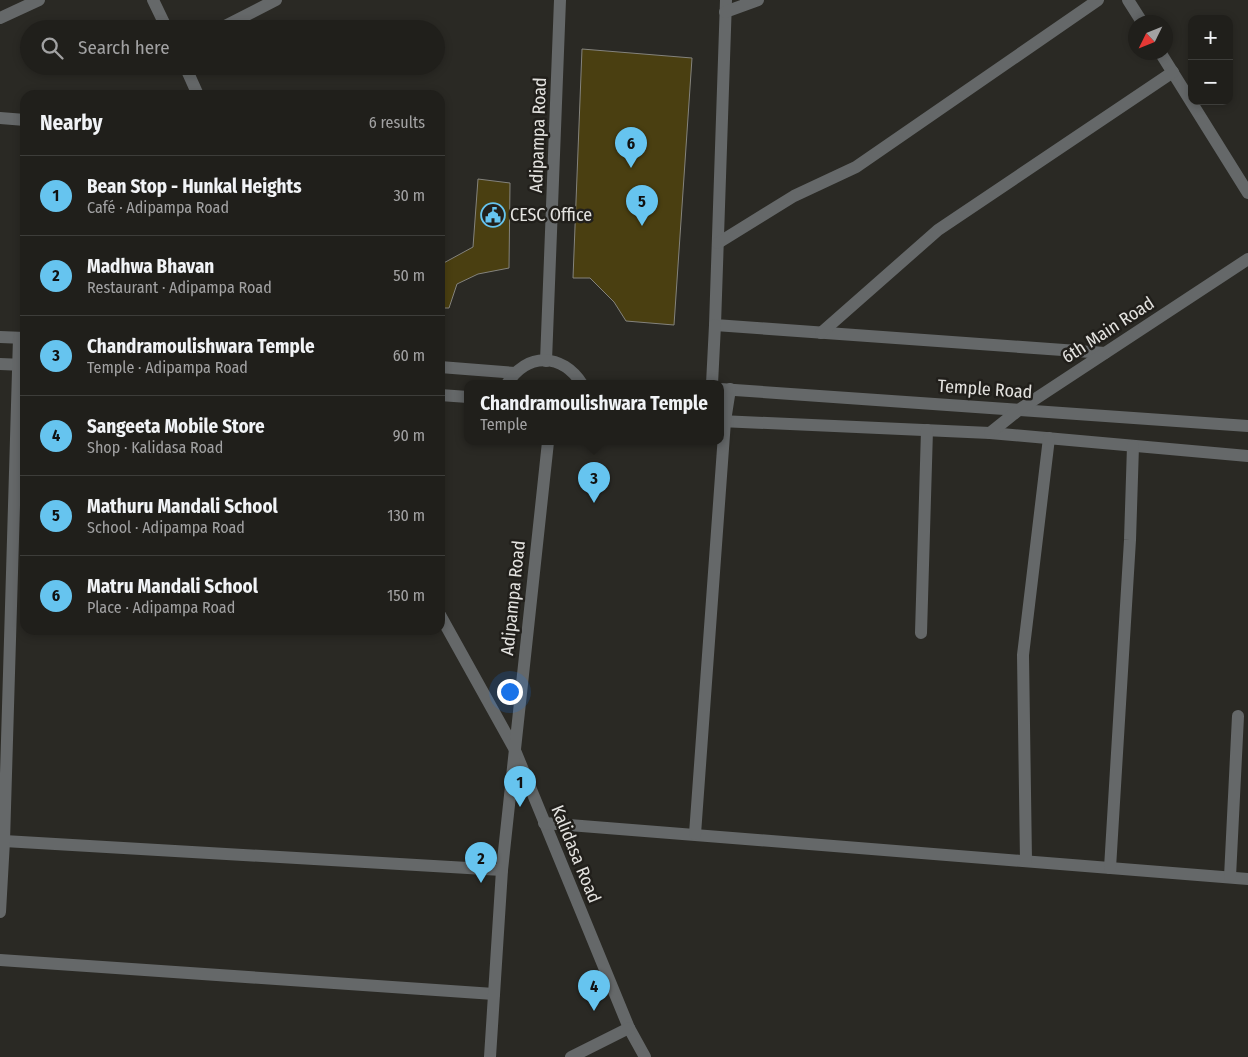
<!DOCTYPE html>
<html lang="en">
<head>
<meta charset="utf-8">
<style>
  body { margin:0; font-family:"Fira Sans Condensed",sans-serif; background:#2d2c28; color:#f1f3f6 }
  .controls { position:absolute; right:15px; top:15px; display:grid; overflow:hidden; border-radius:10px; box-shadow:0 2px 8px #0003 }
  .controls button { width:45px; height:45px; display:grid; place-items:center; padding:0; border:0; border-bottom:1px solid #3d3d3a; background:#201f1b; color:#f1f3f6; font:25px sans-serif }
  .compass { position:absolute; left:1128px; top:15px; width:45px; height:45px; border-radius:50%; background:#201f1b; box-shadow:0 2px 8px #0003; rotate:227deg }
  .you { position:absolute; left:509px; top:691px; width:18px; height:18px; margin:-12px; border:4px solid #fff; border-radius:50%; background:#1a73e8; box-shadow:0 0 0 8px #1a73e833 }
  .badge { display:grid; place-items:center; width:32px; height:32px; border-radius:50%; background:#66c4ef; color:#111; font-size:16px; font-weight:700 }
  .pin { position:absolute; translate:-50% -41px; filter:drop-shadow(0 1px 2px #0008) }
  .pin::after { content:''; position:absolute; top:26px; width:18px; height:15px; background:inherit; clip-path:polygon(0 0,100% 0,50% 100%) }
  .popup { position:absolute; left:464px; top:380px; width:260px; height:65px; box-sizing:border-box; display:grid; place-content:center; border-radius:10px; background:#201f1b; filter:drop-shadow(0 1px 4px #0005); font-size:16px; white-space:nowrap; color:#a2a2a3 }
  .popup b { font-size:19px; color:#f1f3f6 }
  .popup::after { content:''; position:absolute; left:50%; top:100%; margin-left:-10px; border:10px solid transparent; border-top-color:#201f1b }
  .list { margin:0; padding:0; list-style:none }
  h2 { display:flex; justify-content:space-between; align-items:center; height:65px; margin:0; padding:0 20px; font-size:21px }
  h2 small { font-size:16px; font-weight:400; color:#a2a2a3 }
  .list li { display:grid; grid-template-columns:32px 1fr auto; gap:15px; align-items:center; box-sizing:border-box; height:80px; padding:0 20px; border-top:1px solid #3d3d3a }
  .list b { display:block; font-size:19px; white-space:nowrap }
  .list p { margin:0; font-size:16px; white-space:nowrap; color:#a2a2a3 }
  .list em { font-size:16px; font-style:normal; color:#a2a2a3 }
  .icon { flex:none; width:28px; height:28px; fill:none; stroke:currentColor; stroke-width:2; stroke-linecap:round; stroke-linejoin:round }
  .map { position:relative; flex:none; width:1248px; height:1057px; overflow:hidden }
  .search { position:absolute; background:#201f1b; box-shadow:0 2px 8px #0003; left:20px; top:20px; width:425px; height:55px; display:flex; align-items:center; gap:12px; box-sizing:border-box; padding:0 18px; border-radius:28px; color:#a2a2a3; font-size:19px }
  .panel { position:absolute; background:#201f1b; box-shadow:0 2px 8px #0003; left:20px; top:90px; width:425px; height:545px; border-radius:15px }
  .map>svg:first-child { display:block }
</style>
</head>
<body>
<div class="map">
<svg width="1248" height="1057" viewBox="0 0 1248 1057">
  <rect width="100%" height="100%" fill="#2a2924"/>
  <g fill="#4a3f11" stroke="#84837d">
    <polygon points="582,49 692,58 674,325 626,321 614,302 590,278 573,278"/>
    <polygon points="478,179 510,183 509,268 478,274 457,284 449,308 440,308 440,265 473,247"/>
  </g>
  <g fill="none" stroke-linecap="round" stroke-linejoin="round">
    <g stroke="#656869" stroke-width="12">
      <polyline points="153,0 167,29"/>
      <polyline points="726,0 715,325 1105,353"/>
      <polyline points="1128,0 1142,22"/>
      <polyline points="725,12 758,0"/>
      <polyline points="0,18 39,0"/>
      <polyline points="219,29 276,0"/>
      <polyline points="1160,52 1248,193"/>
      <polyline points="185,66 198,95"/>
      <polyline points="0,118 25,120"/>
      <polyline points="718,243 794,196 856,167 1098,0"/>
      <polyline points="821,333 938,230 1173,72"/>
      <polyline points="0,337 25,338"/>
      <polyline points="546,361 560,0"/>
      <polyline points="0,364 25,365"/>
      <polyline points="440,367 515,373"/>
      <path d="M 507,384 C 527,352 562,353 582,384"/>
      <polyline points="712,384 715,325"/>
      <polyline points="720,389 1248,426"/>
      <polyline points="440,395 468,397"/>
      <polyline points="720,421 990,433 1248,456"/>
      <polyline points="990,433 1020,409 1248,259"/>
      <polyline points="440,615 514,748 629,1028 645,1057"/>
      <polyline points="921,633 927,430"/>
      <polyline points="544,823 1248,879"/>
      <polyline points="695,834 725,421 730,389"/>
      <polyline points="4,841 502,870"/>
      <polyline points="1026,861 1023,655 1049,438"/>
      <polyline points="1110,868 1130,540 1133,446"/>
      <polyline points="1230,877 1238,716"/>
      <polyline points="0,912 4,841 19,338"/>
      <polyline points="0,960 494,994"/>
      <polyline points="490,1057 502,870 548,442"/>
      <polyline points="571,1057 629,1028"/>
    </g>
  </g>
  <defs>
    <g id="civic-ring" transform="scale(1.25)"><circle r="9.5" fill="#211f1b" stroke="#66c4ef" stroke-width="1.5"/><path d="M-.6-6.5H3V-4.5H.6V-3L4-1V1h2V6H-6V1h2V-1L-.6-3ZM-1.2 2.5V6h2.4V2.5Z" fill="#66c4ef"/></g>
  </defs>
  <g fill-rule="evenodd">
    <use href="#civic-ring" x="493" y="215"/>
  </g>
  <g text-anchor="middle" stroke-width="5" stroke-linejoin="round" paint-order="stroke">
    <g font-size="18" fill="#e3e2df" stroke="#211f1b">
      <text transform="translate(538 135) rotate(-88)" y="6">Adipampa Road</text>
      <text transform="translate(1108 330) rotate(-33)" y="6">6th Main Road</text>
      <text transform="translate(985 389) rotate(4)" y="6">Temple Road</text>
      <text transform="translate(513 598) rotate(-84)" y="6">Adipampa Road</text>
      <text transform="translate(576 854) rotate(68)" y="6">Kalidasa Road</text>
    </g>
    <g font-size="18" fill="#e3e2df" stroke="#211f1b" text-anchor="start">
      <text x="510" y="221">CESC Office</text>
    </g>
  </g>
</svg>
<div class="controls">
<button>+</button>
<button>−</button>
</div>
<svg class="compass" viewBox="-18 -18 36 36"><path d="M0-13l5 13h-10z" fill="#e53935"/><path d="M0 13l5-13h-10z" fill="#a2a2a3"/></svg>
<div class="you"></div>
<div class="pin badge" style="left:520px;top:807px">1</div>
<div class="pin badge" style="left:481px;top:883px">2</div>
<div class="pin badge" style="left:594px;top:503px">3</div>
<div class="popup"><b>Chandramoulishwara Temple</b>Temple</div>
<div class="pin badge" style="left:594px;top:1011px">4</div>
<div class="pin badge" style="left:642px;top:226px">5</div>
<div class="pin badge" style="left:631px;top:168px">6</div>
<div class="search"><svg class="icon" aria-label="search" viewBox="0 0 24 24"><circle cx="10" cy="10" r="6"/><path d="M15 15l6 6"/></svg>Search here</div>
<section class="panel">
<h2>Nearby<small>6 results</small></h2>
<ul class="list">
<li><span class="badge">1</span><div><b>Bean Stop - Hunkal Heights</b><p>Café · Adipampa Road</p></div><em>30 m</em></li>
<li><span class="badge">2</span><div><b>Madhwa Bhavan</b><p>Restaurant · Adipampa Road</p></div><em>50 m</em></li>
<li><span class="badge">3</span><div><b>Chandramoulishwara Temple</b><p>Temple · Adipampa Road</p></div><em>60 m</em></li>
<li><span class="badge">4</span><div><b>Sangeeta Mobile Store</b><p>Shop · Kalidasa Road</p></div><em>90 m</em></li>
<li><span class="badge">5</span><div><b>Mathuru Mandali School</b><p>School · Adipampa Road</p></div><em>130 m</em></li>
<li><span class="badge">6</span><div><b>Matru Mandali School</b><p>Place · Adipampa Road</p></div><em>150 m</em></li>
</ul>
</section>
</div>
</body>
</html>
